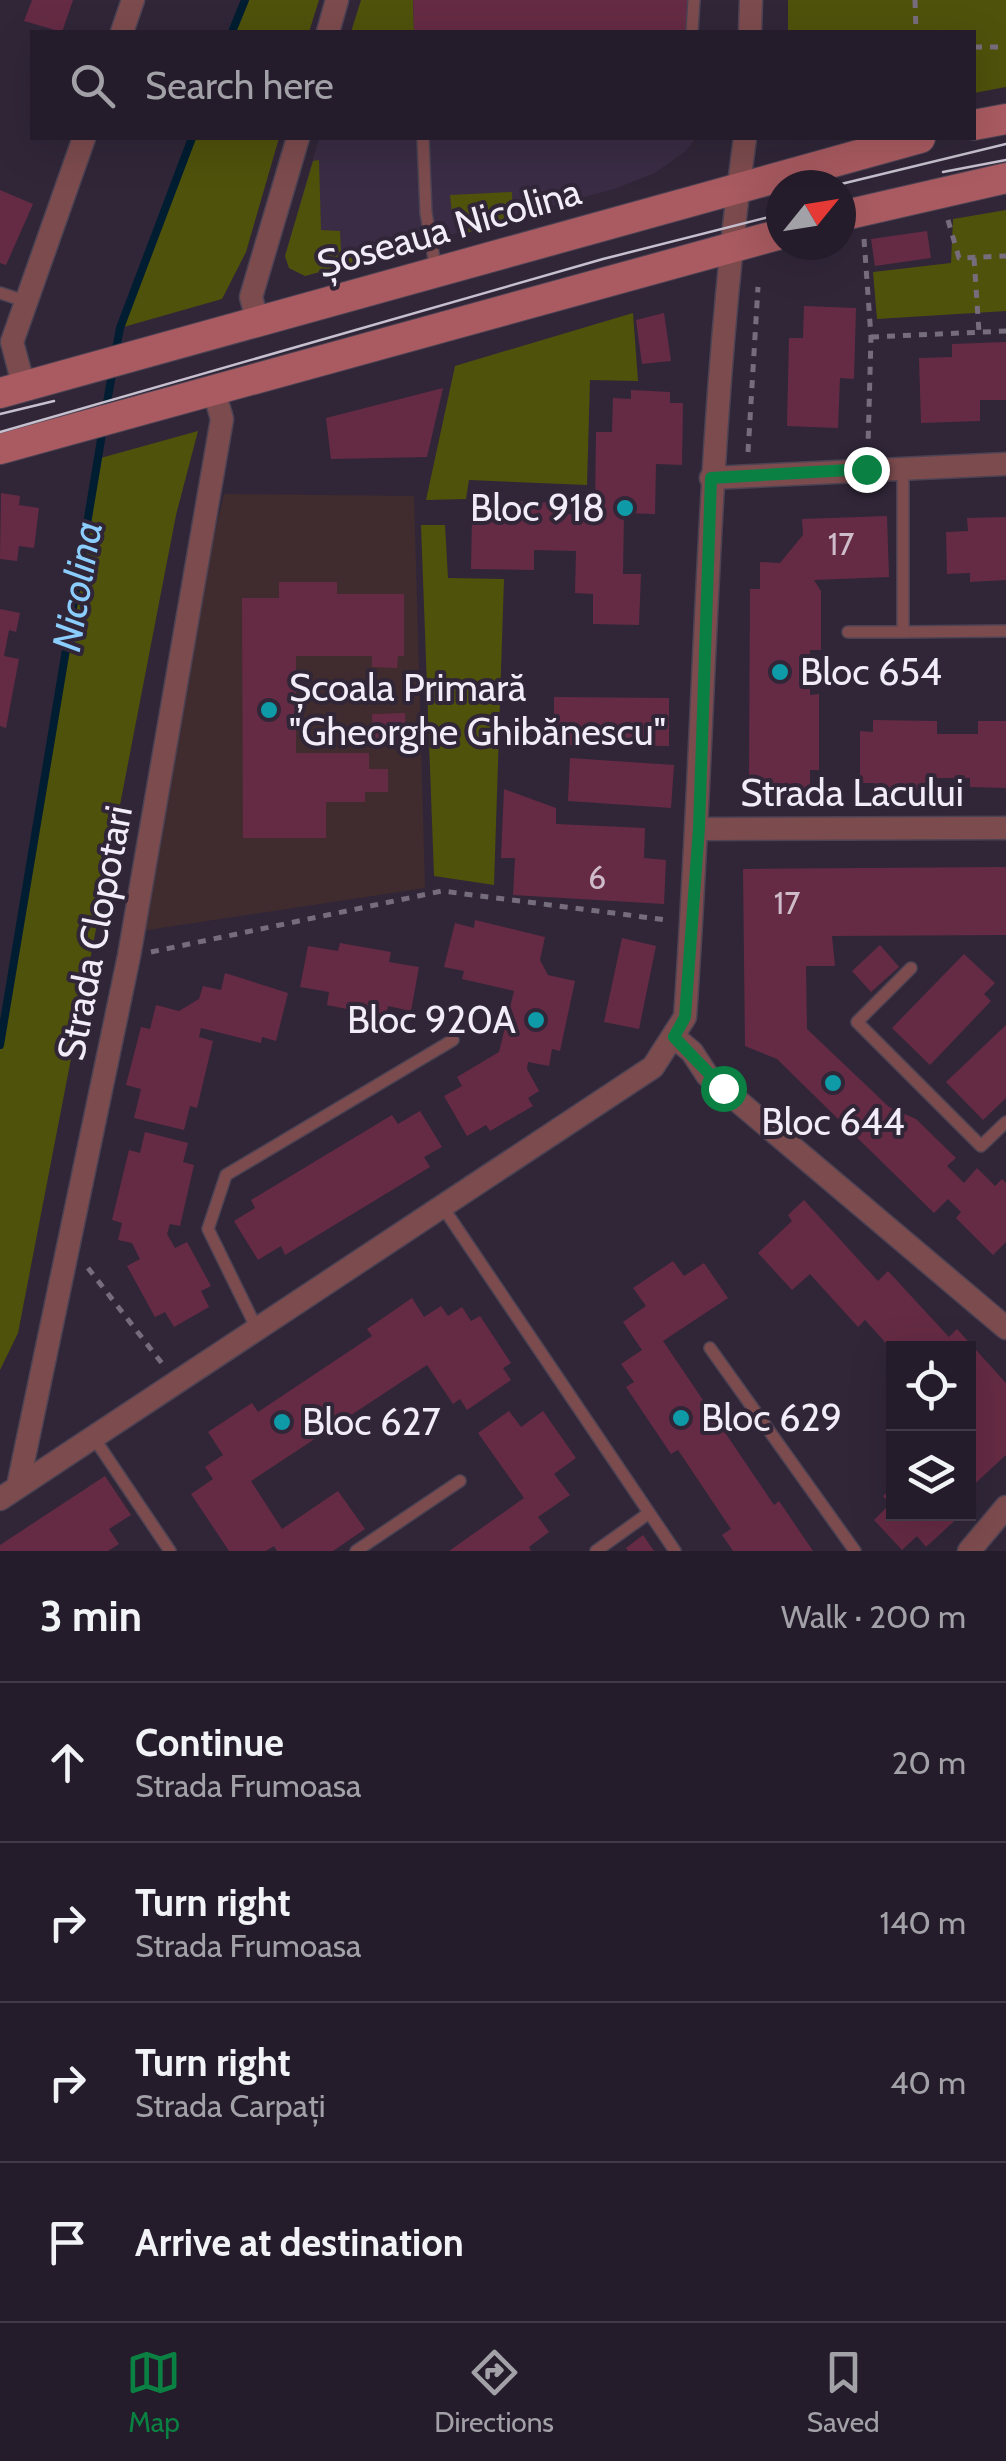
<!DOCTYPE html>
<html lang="en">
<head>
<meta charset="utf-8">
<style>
  body { margin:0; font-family:Cabin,sans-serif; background:#2c2532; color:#f1f3f6 }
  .controls { position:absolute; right:30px; bottom:30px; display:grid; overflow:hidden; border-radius:0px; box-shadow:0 10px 40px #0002 }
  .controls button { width:90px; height:90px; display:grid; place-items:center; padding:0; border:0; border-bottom:2px solid #413a47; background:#241c2a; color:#f1f3f6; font:50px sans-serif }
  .compass { position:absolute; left:766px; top:170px; width:90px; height:90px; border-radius:50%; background:#241c2a; box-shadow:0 10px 40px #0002; rotate:60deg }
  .stop { position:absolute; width:30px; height:30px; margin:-22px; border:8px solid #0b8043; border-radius:50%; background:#fff }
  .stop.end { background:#0b8043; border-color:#fff; box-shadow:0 2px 10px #0008 }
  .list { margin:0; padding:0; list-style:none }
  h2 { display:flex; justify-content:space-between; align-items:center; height:130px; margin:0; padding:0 40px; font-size:42px }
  h2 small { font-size:32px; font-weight:400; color:#a3a1a8 }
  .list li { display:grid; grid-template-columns:65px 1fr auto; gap:30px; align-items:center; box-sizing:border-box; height:160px; padding:0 40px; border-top:2px solid #413a47 }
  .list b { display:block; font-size:38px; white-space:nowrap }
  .list p { margin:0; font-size:32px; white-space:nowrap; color:#a3a1a8 }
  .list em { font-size:32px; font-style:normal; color:#a3a1a8 }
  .icon { flex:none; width:55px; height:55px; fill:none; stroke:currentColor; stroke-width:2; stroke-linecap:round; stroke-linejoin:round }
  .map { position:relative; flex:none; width:1006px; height:1551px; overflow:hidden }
  .search { position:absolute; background:#241c2a; box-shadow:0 10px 40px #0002; left:30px; right:30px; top:30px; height:110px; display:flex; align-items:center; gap:25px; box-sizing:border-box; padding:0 35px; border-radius:0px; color:#a3a1a8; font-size:38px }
  .sheet { height:770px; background:#241c2a }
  nav { display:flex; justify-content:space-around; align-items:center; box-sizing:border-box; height:140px; border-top:2px solid #413a47; background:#241c2a; font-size:28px; color:#a3a1a8 }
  nav a { display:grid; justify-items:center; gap:5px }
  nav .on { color:#0b8043 }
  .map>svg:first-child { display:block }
</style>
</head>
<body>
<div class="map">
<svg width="1006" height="1551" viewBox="0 0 1006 1551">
  <rect width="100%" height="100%" fill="#302638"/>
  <polygon fill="#392c44" points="319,138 696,138 686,151 655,173 617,188 305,276 289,268 285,256"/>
  <polygon fill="#402c2e" points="224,494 414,496 425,888 141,931 200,594"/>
  <g fill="#4f520b">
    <polygon points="245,0 319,0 309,32 232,32"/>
    <polygon points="361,0 413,0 414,32 351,32"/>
    <polygon points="788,0 1006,0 1006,87 974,93 974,32 788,32"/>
    <polygon points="192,138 279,138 246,252 222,299 120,328"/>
    <polygon points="319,160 321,230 340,231 341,250 385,250 387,254 305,276 289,268 285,256 313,161"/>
    <polygon points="512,192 513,218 467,233 452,214 450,195"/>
    <polygon points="1006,210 1006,311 877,319 873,272 951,263 953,219"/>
    <polygon points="633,313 638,381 590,380 587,485 469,480 466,499 426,500 455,366"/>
    <polygon points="198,431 176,515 18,1333 0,1370 0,1045 97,459"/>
    <polygon points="421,525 445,525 448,578 504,579 494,885 434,876"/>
  </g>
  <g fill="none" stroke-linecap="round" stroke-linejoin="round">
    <g stroke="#001d31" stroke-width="8">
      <polyline points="232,32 245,0"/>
      <polyline points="115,355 120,328 192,138"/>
      <polyline points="105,414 113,368"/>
      <polyline points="0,1045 103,428"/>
    </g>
  </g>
  <g fill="#652b44">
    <polygon points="32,0 73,0 62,32 24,21"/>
    <polygon points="413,0 687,0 689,32 414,32"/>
    <polygon points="0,190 33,204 6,265 0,263"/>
    <polygon points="927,231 931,258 875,266 871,239"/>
    <polygon points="804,306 856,308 854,379 840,378 838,428 787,426 789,338 803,338"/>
    <polygon points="664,313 671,361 642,364 636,320"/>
    <polygon points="1006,342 1006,400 980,400 980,421 921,423 919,358 952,357 952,344"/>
    <polygon points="443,388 427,457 331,459 326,418"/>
    <polygon points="631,390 670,392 670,403 683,403 682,465 656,464 655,514 624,513 623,574 641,574 639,625 593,624 593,594 575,593 576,551 534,550 534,570 471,569 472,517 513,518 513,501 559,503 559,514 595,515 596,432 612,432 613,398 631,399"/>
    <polygon points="1,493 20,496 19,505 39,508 34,548 19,546 17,561 0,559"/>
    <polygon points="887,516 889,577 814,580 821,591 821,650 810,650 810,695 819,694 819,770 810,770 810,792 758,791 757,777 749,777 750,589 760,589 760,562 780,563 803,535 802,519"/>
    <polygon points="1006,517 1006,580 970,582 970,573 947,574 946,532 968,531 967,518"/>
    <polygon points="279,582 337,582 337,594 404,594 404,656 398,656 397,668 372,667 372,656 296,656 296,753 369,753 369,769 388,769 388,792 365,792 365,802 326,802 326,838 243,838 242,598 279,598"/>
    <polygon points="0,609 20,613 16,632 9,630 4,656 19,659 6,728 0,726"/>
    <polygon points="554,697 669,698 669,746 554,745"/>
    <polygon points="405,713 406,744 373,745 372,714"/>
    <polygon points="873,720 937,721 937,734 978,734 978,721 1006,721 1006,788 970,787 970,778 934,778 934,791 875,790 875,783 860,783 860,731 873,732"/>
    <polygon points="570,758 674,765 671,808 568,801"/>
    <polygon points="504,789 556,808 556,824 645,828 644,858 666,860 664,904 513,895 515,858 501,858"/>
    <polygon points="1006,867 1006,935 832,936 835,966 806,966 807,1029 889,1107 916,1119 956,1158 947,1166 964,1183 977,1168 995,1186 1002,1179 1006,1183 1006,1242 993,1255 956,1218 961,1212 948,1199 934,1213 777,1059 745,1046 743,869"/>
    <polygon points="475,920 545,937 540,960 548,975 575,981 560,1051 552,1049 549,1066 528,1062 527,1069 539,1091 528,1098 533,1106 490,1131 486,1125 467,1136 444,1096 462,1086 457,1077 499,1052 514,991 462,979 464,971 444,967 455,923 474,928"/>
    <polygon points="622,938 656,946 639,1029 604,1022"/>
    <polygon points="340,943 391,952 389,962 419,967 411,1011 388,1006 386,1017 327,1005 329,992 300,987 308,946 338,951"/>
    <polygon points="880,945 899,967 871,992 852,971"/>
    <polygon points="964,954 995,983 984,994 991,1001 930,1065 892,1028"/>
    <polygon points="225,973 288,993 276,1041 262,1037 261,1043 201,1028 199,1037 213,1041 197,1108 190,1106 184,1130 134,1118 141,1089 126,1085 141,1027 150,1029 156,1005 179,1011 199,999 203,986 221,990"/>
    <polygon points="1006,1025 1006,1098 983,1120 946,1082"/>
    <polygon points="420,1111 442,1147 424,1157 430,1167 285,1255 281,1246 258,1260 234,1221 255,1208 251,1200 392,1115 398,1124"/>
    <polygon points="145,1132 188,1143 183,1162 194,1165 180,1226 170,1224 167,1234 175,1248 187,1242 211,1286 201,1291 209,1307 174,1327 165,1312 155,1317 127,1266 140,1259 132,1243 118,1240 122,1223 112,1220 129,1150 140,1153"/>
    <polygon points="804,1200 878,1281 888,1271 949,1337 957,1329 1006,1383 1006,1455 968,1490 968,1430 976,1423 968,1414 968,1348 894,1352 865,1320 858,1327 810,1274 792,1290 758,1253 792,1221 788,1215"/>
    <polygon points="673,1261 684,1276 704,1263 728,1298 663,1341 774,1505 779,1501 813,1551 733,1551 722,1535 731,1529 678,1450 671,1454 626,1387 634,1382 621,1364 642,1350 623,1322 646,1306 633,1288"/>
    <polygon points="412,1298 424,1317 441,1306 448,1316 462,1307 471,1321 480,1316 511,1363 503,1368 511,1380 467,1410 460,1399 453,1404 427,1365 251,1481 282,1529 338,1491 365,1529 333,1551 277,1551 274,1546 266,1551 229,1551 191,1494 213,1479 205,1467 223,1455 208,1432 252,1403 258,1412 372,1336 367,1329"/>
    <polygon points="509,1411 521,1427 543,1411 576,1458 554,1474 570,1495 538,1517 549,1532 529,1547 531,1551 449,1551 524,1498 478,1433"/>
    <polygon points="105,1476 131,1515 109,1529 119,1544 108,1551 0,1551 0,1545"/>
    <polygon points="894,1486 894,1514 962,1514 926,1547 917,1536 902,1550 874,1520 890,1504 883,1496"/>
    <polygon points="643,1535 654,1551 628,1551 626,1548"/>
  </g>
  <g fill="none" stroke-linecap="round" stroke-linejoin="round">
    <g stroke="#4b4253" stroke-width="14">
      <g id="lane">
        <polyline points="692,32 694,0"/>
        <polyline points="423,138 426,213 436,270"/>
        <polyline points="0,293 25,301"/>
        <polyline points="903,466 903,632 1006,631"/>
        <polyline points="848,632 903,632"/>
        <polyline points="911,968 857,1022 981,1146 1006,1122"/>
        <polyline points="442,1206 675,1551"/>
        <polyline points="256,1327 208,1229 226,1175 453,1040"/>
        <polyline points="710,1348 855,1551"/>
        <polyline points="92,1435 170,1551"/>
        <polyline points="356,1551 460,1481"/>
        <polyline points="596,1551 649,1513"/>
      </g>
    </g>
    <g stroke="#4b4253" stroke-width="25">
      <g id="street">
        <polyline points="122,32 133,0"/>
        <polyline points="328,32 337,0"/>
        <polyline points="750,32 751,0"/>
        <polyline points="258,323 251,297 298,138"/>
        <polyline points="24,387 12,342 84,138"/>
        <polyline points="711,478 1006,464"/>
        <polyline points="699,829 1006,828"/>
        <polyline points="674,1037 692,1052 707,1075 1006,1328"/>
        <polyline points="18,1486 129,956 222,419 214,391"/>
        <path d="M 0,1499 L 653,1067 L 685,1017 C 706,724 705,429 745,138"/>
        <polyline points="969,1551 1006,1507"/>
      </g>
    </g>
    <g stroke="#4b4253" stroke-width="32">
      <g id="secondary">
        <polyline points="974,125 1006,119"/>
        <polyline points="841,216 1006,178"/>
        <polyline points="0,393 920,138"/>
        <polyline points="0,449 781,234"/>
      </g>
    </g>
    <g stroke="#756c7c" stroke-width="5" stroke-dasharray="8 8" stroke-linecap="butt">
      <polyline points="915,0 916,32"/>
      <polyline points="974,47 1006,47"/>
      <polyline points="948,220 959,258 1006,256"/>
      <polyline points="864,239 871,337 868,446"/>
      <polyline points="974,258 979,332"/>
      <polyline points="871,337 1006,331"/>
      <polyline points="748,452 758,287"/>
      <polyline points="151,952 442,891 667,920"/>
      <polyline points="88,1268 164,1366"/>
    </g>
    <use href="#lane" stroke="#7c4b4e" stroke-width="11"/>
    <use href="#street" stroke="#7c4b4e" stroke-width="22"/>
    <use href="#secondary" stroke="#a95b61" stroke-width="30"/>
    <g stroke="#c7c0ce" stroke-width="2.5">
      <polyline points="943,172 1006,160"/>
      <polyline points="837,185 1006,144"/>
      <polyline points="0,414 54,401"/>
      <polyline points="0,432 603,259 781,214"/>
    </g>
  </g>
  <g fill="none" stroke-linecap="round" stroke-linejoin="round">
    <polyline stroke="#0b8043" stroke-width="12" points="723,1088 674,1037 685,1017 699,828 711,478 866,469"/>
  </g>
  <g fill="#0f9aa8" stroke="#302638" stroke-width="4">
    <circle cx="625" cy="508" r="10"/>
    <circle cx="780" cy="672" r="10"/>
    <circle cx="269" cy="710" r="10"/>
    <circle cx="536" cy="1020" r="10"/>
    <circle cx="833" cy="1083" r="10"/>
    <circle cx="681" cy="1418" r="10"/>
    <circle cx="282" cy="1422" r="10"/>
  </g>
  <g text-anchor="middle" stroke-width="8" stroke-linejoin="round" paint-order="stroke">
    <g font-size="32" fill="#cfbccb">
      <text x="841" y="555">17</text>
      <text x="597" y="889">6</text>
      <text x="787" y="914">17</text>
    </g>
    <g font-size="38" fill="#f2ecf8" stroke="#302638">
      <text transform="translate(449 228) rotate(-16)" y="13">Șoseaua Nicolina</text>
      <text x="852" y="806">Strada Lacului</text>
      <text transform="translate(95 933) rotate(-79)" y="13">Strada Clopotari</text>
    </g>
    <g font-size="38" fill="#f2ecf8" stroke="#302638" text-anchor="start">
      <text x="605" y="521" text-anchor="end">Bloc 918</text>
      <text x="800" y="685">Bloc 654</text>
      <text x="289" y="701">Școala Primară<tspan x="289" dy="44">"Gheorghe Ghibănescu"</tspan></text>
      <text x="516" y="1033" text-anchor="end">Bloc 920A</text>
      <text x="833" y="1135" text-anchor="middle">Bloc 644</text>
      <text x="701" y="1431">Bloc 629</text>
      <text x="302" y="1435">Bloc 627</text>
    </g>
    <g font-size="40" font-style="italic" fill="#8bcdfd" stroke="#302638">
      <text transform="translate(77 586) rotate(-80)" y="14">Nicolina</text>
    </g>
  </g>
</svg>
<div class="controls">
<button><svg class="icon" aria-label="locate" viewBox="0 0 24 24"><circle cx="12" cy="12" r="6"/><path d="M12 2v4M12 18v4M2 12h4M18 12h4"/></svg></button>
<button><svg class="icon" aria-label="layers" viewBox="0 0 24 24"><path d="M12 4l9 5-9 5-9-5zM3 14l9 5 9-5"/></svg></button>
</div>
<svg class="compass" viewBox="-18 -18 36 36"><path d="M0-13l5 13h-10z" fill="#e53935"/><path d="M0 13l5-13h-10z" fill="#a3a1a8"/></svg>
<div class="stop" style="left:723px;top:1088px"></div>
<div class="stop end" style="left:866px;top:469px"></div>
<div class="search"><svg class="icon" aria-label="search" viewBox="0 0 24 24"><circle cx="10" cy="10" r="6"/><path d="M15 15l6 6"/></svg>Search here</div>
</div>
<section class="sheet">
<h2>3 min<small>Walk · 200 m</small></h2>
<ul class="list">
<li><svg class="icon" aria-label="ahead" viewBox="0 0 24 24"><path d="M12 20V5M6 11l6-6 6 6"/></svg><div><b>Continue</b><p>Strada Frumoasa</p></div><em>20 m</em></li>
<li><svg class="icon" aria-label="right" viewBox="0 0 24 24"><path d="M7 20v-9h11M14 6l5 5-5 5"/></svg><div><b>Turn right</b><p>Strada Frumoasa</p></div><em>140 m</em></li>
<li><svg class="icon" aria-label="right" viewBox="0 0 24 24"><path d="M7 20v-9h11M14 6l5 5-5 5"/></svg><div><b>Turn right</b><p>Strada Carpați</p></div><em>40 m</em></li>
<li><svg class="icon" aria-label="arrive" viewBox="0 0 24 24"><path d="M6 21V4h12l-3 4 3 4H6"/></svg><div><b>Arrive at destination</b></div></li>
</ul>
</section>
<nav>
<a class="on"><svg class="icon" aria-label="map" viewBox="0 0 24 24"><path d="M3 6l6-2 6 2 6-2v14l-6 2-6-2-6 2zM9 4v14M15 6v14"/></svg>Map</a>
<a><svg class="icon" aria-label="directions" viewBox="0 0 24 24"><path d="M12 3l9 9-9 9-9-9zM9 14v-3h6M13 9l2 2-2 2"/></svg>Directions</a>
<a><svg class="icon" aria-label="saved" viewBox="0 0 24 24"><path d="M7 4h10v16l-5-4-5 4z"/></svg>Saved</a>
</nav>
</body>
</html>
